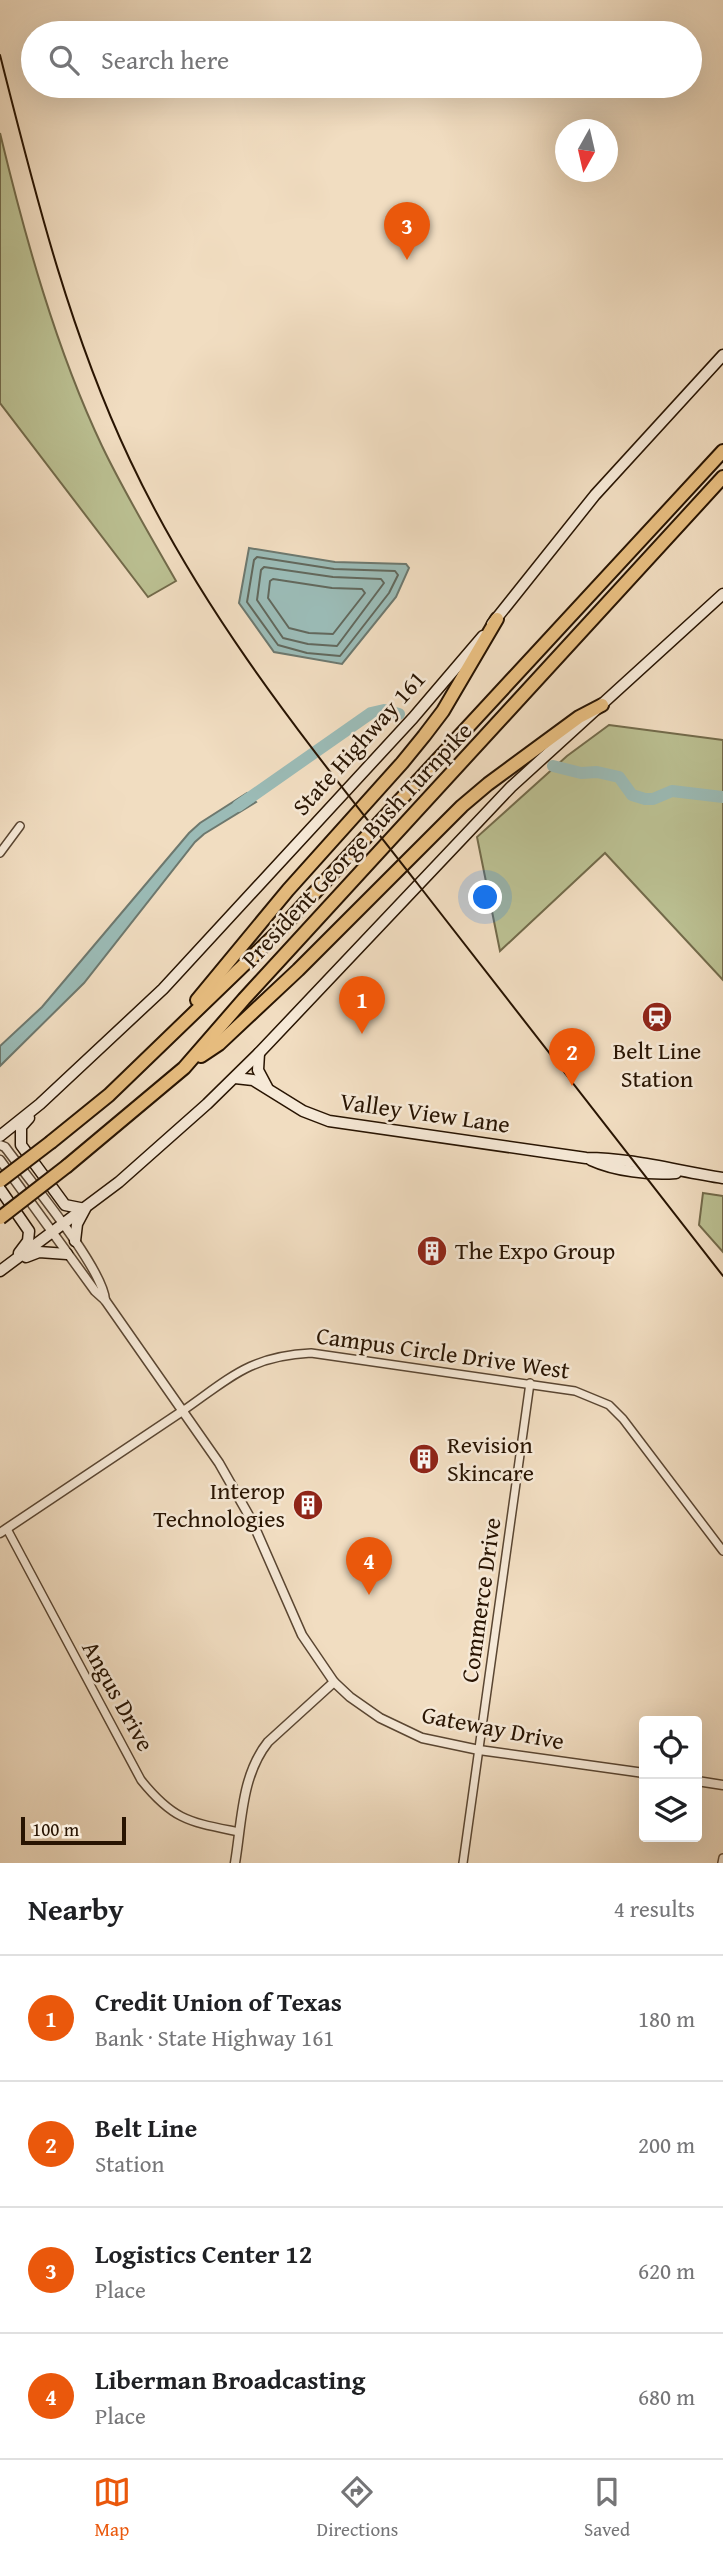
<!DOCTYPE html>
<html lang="en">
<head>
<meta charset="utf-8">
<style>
  body { margin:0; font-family:"Gentium Book Plus",serif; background:#f2f2f2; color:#202124 }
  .controls { position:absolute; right:21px; bottom:21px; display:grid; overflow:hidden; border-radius:7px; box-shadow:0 7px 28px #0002 }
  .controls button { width:63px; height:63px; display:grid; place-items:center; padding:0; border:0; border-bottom:2px solid #e0e0e0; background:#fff; color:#202124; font:35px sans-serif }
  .compass { position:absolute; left:555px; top:119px; width:63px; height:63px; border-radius:50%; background:#fff; box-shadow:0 7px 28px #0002; rotate:188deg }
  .scale { position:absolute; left:21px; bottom:18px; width:105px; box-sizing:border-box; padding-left:7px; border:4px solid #281402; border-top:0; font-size:19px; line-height:24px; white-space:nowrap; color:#281402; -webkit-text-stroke:5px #f6e9d7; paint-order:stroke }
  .you { position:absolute; left:486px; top:898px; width:24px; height:24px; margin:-18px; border:5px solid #fff; border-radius:50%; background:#1a73e8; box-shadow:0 0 0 10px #1a73e833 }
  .badge { display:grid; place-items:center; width:46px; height:46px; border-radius:50%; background:#ea580c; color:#fff; font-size:23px; font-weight:700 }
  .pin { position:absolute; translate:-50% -58px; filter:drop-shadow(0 2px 4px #0008) }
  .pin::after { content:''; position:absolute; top:37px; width:24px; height:21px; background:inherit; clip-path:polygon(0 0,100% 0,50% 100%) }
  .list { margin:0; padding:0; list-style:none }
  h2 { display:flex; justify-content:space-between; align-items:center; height:91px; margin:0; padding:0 28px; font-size:30px }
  h2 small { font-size:23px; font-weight:400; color:#757577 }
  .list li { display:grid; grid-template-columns:46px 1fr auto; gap:21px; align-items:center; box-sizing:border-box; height:126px; padding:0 28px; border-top:2px solid #e0e0e0 }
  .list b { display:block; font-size:26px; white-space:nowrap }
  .list p { margin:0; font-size:23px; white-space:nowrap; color:#757577 }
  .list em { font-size:23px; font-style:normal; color:#757577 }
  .icon { flex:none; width:38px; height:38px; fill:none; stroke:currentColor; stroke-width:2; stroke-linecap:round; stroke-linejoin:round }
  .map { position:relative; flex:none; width:723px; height:1863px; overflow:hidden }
  .search { position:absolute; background:#fff; box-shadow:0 7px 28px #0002; left:21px; right:21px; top:21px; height:77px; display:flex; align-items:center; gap:18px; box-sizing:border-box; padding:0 24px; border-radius:38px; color:#757577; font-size:26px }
  .sheet { height:595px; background:#fff }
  nav { display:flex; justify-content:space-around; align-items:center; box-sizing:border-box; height:98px; border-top:2px solid #e0e0e0; background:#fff; font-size:19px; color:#757577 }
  nav a { display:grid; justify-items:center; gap:4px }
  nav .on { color:#ea580c }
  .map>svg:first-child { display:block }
</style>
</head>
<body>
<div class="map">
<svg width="723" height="1863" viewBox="0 0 723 1863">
  <rect width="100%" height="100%" fill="#f1ddc1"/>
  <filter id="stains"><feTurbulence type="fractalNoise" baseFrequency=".00286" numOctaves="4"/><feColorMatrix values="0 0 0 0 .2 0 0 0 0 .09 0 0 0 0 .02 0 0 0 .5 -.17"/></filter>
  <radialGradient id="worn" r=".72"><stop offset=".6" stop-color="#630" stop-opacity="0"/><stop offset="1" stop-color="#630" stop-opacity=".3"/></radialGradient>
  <g fill="#bbc092" stroke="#726a4a" stroke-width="2">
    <path d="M 0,133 C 25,237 56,349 102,446 C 124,492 151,537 176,581 L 148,597 L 0,403 Z"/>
    <polygon points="609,725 723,740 723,980 605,853 500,951 477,837 567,756"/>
    <polygon points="703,1193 723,1196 723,1252 699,1225"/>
  </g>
  <g fill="#9bbbb6" stroke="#6d786e" stroke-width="2">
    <polygon points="249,548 335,562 406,564 409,568 396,597 342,664 274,652 239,603"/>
    <polygon points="247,793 256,802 204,834 195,842 84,983 0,1066 0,1046 42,1007 189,833 200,823"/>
  </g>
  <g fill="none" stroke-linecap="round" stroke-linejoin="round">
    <g stroke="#62685c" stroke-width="2">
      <polygon points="257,557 334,569 395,571 398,575 389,593 340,656 307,653 278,645 247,602 254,560"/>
      <polygon points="264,567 333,577 381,579 384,583 337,646 308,644 283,638 257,600 261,570"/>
      <polygon points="273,579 332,588 362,589 365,593 333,634 309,633 289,628 268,598 270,581"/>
    </g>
    <g stroke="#9bbbb6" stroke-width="12">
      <polyline points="553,766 581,773 597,772 619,777 632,795 645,799 653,799 672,791 723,797"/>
      <polyline points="238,806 371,713 384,710 399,714"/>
    </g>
    <g stroke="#5a4632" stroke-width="10">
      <g id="minor">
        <polyline points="0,853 20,826"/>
        <path d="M 184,1410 C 231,1377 251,1356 311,1353 L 575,1391 L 609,1405 L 623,1419 L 723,1551"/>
        <path d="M 7,1529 L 141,1780 C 174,1821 190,1822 239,1832"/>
        <polyline points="463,1863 530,1383"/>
        <polyline points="722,1863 723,1858"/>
      </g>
    </g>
    <g stroke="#5a4632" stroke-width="11">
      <g id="tertiary">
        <path d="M 0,1145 L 5,1147 C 27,1177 103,1268 105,1300"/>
        <polyline points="0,1160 95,1291 105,1300 219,1463 252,1521 302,1635 334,1682 350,1697 380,1718 422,1738 479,1750 644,1773"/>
        <polyline points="0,1533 184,1410"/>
        <polyline points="697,1781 723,1785"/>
        <path d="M 235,1863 C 242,1822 241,1776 268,1742 L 334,1682"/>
      </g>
    </g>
    <g stroke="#281402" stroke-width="13">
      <g id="secondary">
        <polyline points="492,624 595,495 723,355"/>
        <polyline points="259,1053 258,1070 267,1087"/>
        <path d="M 235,1078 L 253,1080 L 303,1111 L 329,1121 L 586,1158 C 632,1158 677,1171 723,1178"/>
        <polyline points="29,1118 21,1127 21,1145 65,1205 85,1209 77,1224 75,1241"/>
        <polyline points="0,1136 40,1104 163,989 413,718 483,636"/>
        <path d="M 591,1160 C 615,1171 650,1175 676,1173"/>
        <polyline points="0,1189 29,1231 28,1241 19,1253"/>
        <polyline points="26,1257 39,1252 67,1254"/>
        <polyline points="0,1271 119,1182 207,1104 259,1053 511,787 723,594"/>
      </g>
    </g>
    <g stroke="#281402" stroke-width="16">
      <g id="motorway">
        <polyline points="197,1000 288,890 402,763 424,736 443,711 497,619"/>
        <polyline points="201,1056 219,1044 298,970 462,806 488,784 579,717 602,705"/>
        <polyline points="51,1142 109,1095 281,929 723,451"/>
        <polyline points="67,1166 184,1068 244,999 723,477"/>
      </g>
    </g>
    <use href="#minor" stroke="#f6e9d7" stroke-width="7"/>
    <use href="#tertiary" stroke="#f6e9d7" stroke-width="8"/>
    <use href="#secondary" stroke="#f6e9d7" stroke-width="10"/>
    <use href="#motorway" stroke="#e8be80" stroke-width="12"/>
    <path stroke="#281402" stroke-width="2" d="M 0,55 C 35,193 69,331 130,460 C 205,619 310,746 417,883 C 520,1014 621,1146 723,1276"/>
    <g stroke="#281402" stroke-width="16" stroke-linecap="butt">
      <g id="motorway-bridge">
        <polyline points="0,1181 51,1142"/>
        <polyline points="0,1218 67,1166"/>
      </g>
    </g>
    <use href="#motorway-bridge" stroke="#e8be80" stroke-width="12"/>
  </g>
  <defs>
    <g id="station-disc" transform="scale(1.575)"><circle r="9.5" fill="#8f2418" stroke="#f6e9d7"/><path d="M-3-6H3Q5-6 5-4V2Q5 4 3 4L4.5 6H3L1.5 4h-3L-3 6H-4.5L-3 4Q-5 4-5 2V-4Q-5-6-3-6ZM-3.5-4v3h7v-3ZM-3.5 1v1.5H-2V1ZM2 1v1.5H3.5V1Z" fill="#fff"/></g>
    <g id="building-disc" transform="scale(1.575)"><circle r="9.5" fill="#8f2418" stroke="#f6e9d7"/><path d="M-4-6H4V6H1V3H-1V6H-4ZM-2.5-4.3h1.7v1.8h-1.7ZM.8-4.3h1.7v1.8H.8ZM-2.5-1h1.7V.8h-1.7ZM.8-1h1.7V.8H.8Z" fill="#fff"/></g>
  </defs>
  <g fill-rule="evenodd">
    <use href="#station-disc" x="657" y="1017"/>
    <use href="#building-disc" x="432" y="1251"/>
    <use href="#building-disc" x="424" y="1459"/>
    <use href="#building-disc" x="308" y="1505"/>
  </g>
  <g text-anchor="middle" stroke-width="5" stroke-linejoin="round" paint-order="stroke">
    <g font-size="24" fill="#281402" stroke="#f6e9d7">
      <text transform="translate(359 743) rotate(-48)" y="8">State Highway 161</text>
      <text transform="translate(357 845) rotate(-47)" y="8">President George Bush Turnpike</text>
      <text transform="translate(425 1113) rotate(8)" y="8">Valley View Lane</text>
      <text transform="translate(443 1353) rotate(8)" y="8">Campus Circle Drive West</text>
      <text transform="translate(481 1600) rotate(-82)" y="8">Commerce Drive</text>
      <text transform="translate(118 1696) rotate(61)" y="8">Angus Drive</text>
      <text transform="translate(493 1728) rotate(11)" y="8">Gateway Drive</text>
    </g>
    <g font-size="24" fill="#281402" stroke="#f6e9d7" text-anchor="start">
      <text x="657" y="1059" text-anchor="middle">Belt Line<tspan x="657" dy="28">Station</tspan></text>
      <text x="455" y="1259">The Expo Group</text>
      <text x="447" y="1453">Revision<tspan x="447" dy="28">Skincare</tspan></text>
      <text x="285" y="1499" text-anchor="end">Interop<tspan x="285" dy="28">Technologies</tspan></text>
    </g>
  </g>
  <rect width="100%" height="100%" filter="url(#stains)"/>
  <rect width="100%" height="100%" fill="url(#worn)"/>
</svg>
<div class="controls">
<button><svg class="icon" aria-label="locate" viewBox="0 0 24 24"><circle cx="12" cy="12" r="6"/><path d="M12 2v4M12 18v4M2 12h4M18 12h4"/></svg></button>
<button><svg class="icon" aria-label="layers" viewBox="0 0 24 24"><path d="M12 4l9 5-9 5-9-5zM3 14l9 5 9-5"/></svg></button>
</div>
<svg class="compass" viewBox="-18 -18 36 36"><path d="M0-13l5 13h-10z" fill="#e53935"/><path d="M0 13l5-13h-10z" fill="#757577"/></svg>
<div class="scale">100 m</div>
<div class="you"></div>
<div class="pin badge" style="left:362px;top:1034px">1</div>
<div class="pin badge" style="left:572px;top:1086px">2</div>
<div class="pin badge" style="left:407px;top:260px">3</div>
<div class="pin badge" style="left:369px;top:1595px">4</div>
<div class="search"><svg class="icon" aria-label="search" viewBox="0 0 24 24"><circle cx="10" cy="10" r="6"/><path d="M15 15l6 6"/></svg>Search here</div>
</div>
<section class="sheet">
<h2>Nearby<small>4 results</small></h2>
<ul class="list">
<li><span class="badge">1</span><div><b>Credit Union of Texas</b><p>Bank · State Highway 161</p></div><em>180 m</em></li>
<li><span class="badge">2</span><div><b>Belt Line</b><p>Station</p></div><em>200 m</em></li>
<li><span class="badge">3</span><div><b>Logistics Center 12</b><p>Place</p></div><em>620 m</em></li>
<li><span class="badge">4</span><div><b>Liberman Broadcasting</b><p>Place</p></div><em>680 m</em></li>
</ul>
</section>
<nav>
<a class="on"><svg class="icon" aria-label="map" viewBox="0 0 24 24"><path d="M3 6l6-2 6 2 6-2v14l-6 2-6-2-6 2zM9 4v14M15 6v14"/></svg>Map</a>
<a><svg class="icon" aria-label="directions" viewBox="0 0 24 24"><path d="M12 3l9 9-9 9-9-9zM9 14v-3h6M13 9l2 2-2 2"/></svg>Directions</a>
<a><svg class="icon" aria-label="saved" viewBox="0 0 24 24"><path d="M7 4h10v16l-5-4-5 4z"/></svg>Saved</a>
</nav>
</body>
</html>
